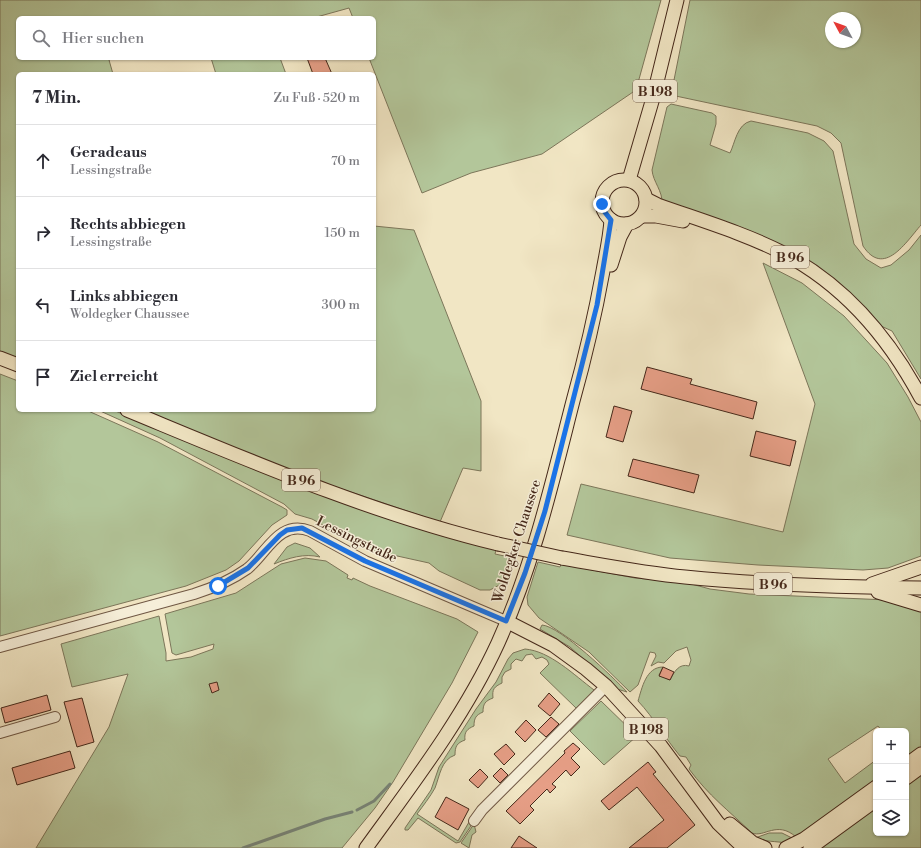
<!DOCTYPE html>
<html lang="de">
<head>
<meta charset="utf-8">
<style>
  body { margin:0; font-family:"Libre Bodoni",serif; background:#f7f7f7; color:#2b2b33 }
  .controls { position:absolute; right:12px; bottom:12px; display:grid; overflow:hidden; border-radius:6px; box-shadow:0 1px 3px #0004 }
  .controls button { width:36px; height:36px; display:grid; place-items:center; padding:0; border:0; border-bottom:1px solid #e1e1e2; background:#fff; color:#2b2b33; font:20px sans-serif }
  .compass { position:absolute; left:825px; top:12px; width:36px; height:36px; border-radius:50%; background:#fff; box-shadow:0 1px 3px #0004; rotate:311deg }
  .stop { position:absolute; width:12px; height:12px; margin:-9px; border:3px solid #1a73e8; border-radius:50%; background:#fff }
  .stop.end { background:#1a73e8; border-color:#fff; box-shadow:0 1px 4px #0008 }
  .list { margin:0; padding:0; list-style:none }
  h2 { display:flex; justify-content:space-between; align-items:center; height:52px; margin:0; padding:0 16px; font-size:17px }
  h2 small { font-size:13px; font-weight:400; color:#7c7c81 }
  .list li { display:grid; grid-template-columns:26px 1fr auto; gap:12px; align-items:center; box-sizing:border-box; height:72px; padding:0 16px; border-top:1px solid #e1e1e2 }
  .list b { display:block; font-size:15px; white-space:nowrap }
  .list p { margin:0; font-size:13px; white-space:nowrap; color:#7c7c81 }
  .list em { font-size:13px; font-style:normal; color:#7c7c81 }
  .icon { flex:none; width:22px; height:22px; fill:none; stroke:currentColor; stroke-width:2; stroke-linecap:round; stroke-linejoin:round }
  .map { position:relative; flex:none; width:921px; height:848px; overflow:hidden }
  .search { position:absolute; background:#fff; box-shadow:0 1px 3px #0004; left:16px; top:16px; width:360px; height:44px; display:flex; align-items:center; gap:10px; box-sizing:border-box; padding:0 14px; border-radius:6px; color:#7c7c81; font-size:15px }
  .panel { position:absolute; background:#fff; box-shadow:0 1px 3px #0004; left:16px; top:72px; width:360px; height:340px; border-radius:6px }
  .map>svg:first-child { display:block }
</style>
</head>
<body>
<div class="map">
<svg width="921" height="848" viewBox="0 0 921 848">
  <rect width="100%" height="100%" fill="#f1e6c4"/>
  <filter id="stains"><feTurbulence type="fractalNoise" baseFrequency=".005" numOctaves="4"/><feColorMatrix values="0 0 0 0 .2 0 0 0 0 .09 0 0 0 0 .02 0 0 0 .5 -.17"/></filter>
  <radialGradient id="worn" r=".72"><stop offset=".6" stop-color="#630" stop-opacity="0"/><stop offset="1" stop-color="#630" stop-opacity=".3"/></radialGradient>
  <g fill="#b3c69a" stroke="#7c765a" fill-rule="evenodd">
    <polygon points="0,0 661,0 636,90 542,154 471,173 422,193 369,58 374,58 374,18 353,18 349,8 313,18 18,18 18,58 114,58 109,60 113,74 18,74 18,359 0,352"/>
    <path d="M 690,0 L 921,0 L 921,225 C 906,242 884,278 863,246 L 841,143 L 831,133 L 817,126 L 671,95 ZM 831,18 L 855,18 L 855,42 L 831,42 Z"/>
    <polygon points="211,58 280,58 286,74 216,74"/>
    <path d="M 671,104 L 712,113 L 716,116 L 716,124 L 710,145 L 730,153 C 735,143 737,124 751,121 L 808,133 L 824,141 L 833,151 L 854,244 L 866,259 L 881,268 L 891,265 L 909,250 L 921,235 L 921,379 L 892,331 L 881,326 L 832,279 L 662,204 C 663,191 653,182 652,170 L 667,107 Z"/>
    <polygon points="374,226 414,230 481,401 481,471 463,468 440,522 309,478 141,410 374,410"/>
    <polygon points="763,263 802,283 844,316 887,363 908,397 921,422 921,556 888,568 863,570 758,565 670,558 567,535 581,484 783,532 815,404"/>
    <polygon points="0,374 18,381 18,410 86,410 158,442 282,507 287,510 287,515 272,525 239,561 226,570 186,586 0,636"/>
    <path d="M 98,410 L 113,410 C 239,462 364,514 496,550 L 495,554 L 514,558 L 503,583 L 490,590 L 480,590 L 439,571 L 429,563 L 370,550 L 312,519 L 295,514 L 284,504 L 160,438 Z"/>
    <path d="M 295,543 L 310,548 L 320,557 C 304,553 289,558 274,564 L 287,547 Z"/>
    <polygon points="305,558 326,561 348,575 347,578 352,580 353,578 370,586 457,619 478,632 452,683 393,782 375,808 342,848 36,848 109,727 128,674 72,687 61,644 159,616 166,653 166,661 191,657 213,649 214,644 176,655 172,653 165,614 236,593 281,564"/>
    <path d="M 538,562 L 560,567 L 561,564 L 635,578 L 684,582 L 710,589 L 749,594 L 888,600 L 921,609 L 921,748 L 906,759 L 906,731 L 882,731 L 878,726 L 828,759 L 845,783 L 876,760 L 876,782 L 796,837 C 777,820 764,838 752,833 C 728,810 709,796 689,769 L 691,765 L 686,757 L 680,756 C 665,738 654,718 638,701 C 642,688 646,667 663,667 L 659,675 L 670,680 C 674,672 679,663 689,666 L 691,660 L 687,647 L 676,651 L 664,663 L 658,662 L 651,666 L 656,656 L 655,653 L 650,652 L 638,685 L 630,692 L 589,652 L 539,618 L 528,605 L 527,597 Z"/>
    <path d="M 542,625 C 560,626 614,678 627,692 L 617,689 L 570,647 L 540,629 Z"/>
    <path d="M 525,649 C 550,651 574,675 594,690 L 593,693 L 577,709 L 540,673 L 549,664 L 547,660 L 542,657 L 536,659 L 532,654 L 526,655 L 522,661 L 516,659 L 511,664 L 511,669 L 505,672 L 502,677 L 502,683 C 494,687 492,689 493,698 C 485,701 483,704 483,712 C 476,715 474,718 474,726 C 467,729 464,732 465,740 C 457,743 455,746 455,755 C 441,760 440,775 435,788 C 430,797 423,806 417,814 L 458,841 L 469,822 L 473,823 L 460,842 L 456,843 L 418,818 L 408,830 L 405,830 L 405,828 L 431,790 L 439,767 L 476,709 L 496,682 L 508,659 L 513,653 Z"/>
    <polygon points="601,701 637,736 604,765 570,731"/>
    <polygon points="921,771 921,848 817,848 876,804 876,833 906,833 906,782"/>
    <polygon points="474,824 476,832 472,835 469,848 461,843"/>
    <path d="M 769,833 L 782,833 L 794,839 L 786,843 C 775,841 766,842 755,838 Z"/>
  </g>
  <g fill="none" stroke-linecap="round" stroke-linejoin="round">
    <g stroke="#788376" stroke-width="3">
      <polyline points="357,810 374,801 390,784"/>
      <polyline points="243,848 325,819 352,812"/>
    </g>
  </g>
  <g fill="#e79f87" stroke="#442719">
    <polygon points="307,58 325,58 332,74 313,74"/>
    <polygon points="647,367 692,379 690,384 757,402 753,419 641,389"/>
    <polygon points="614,406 632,411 623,442 606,437"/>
    <polygon points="756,431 796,441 790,466 750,456"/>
    <polygon points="633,459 699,475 694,493 628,476"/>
    <polygon points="663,667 674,672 670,680 659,676"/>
    <polygon points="217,682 219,690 212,693 209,684"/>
    <polygon points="549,693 560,704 550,716 538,706"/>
    <polygon points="47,695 51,710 5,723 1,708"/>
    <polygon points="82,698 94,742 77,747 64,702"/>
    <polygon points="551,717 559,724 546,737 538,730"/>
    <polygon points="526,720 536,730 525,742 515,732"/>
    <polygon points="573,743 580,749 571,758 580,767 571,776 566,770 552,784 556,787 550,793 547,789 530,806 534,810 520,824 506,811 565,753 564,751"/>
    <polygon points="506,744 515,754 504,765 494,754"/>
    <polygon points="70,751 75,768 17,785 12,768"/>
    <polygon points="648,762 656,772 653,774 695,825 667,848 629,848 664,820 637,787 609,810 601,801"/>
    <polygon points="501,768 508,775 500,783 493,776"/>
    <polygon points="480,769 488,777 478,788 469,780"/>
    <polygon points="446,797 469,809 458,830 435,817"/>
    <polygon points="519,836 537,848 511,848"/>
  </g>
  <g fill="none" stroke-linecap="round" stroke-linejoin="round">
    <g stroke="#6f5744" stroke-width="12">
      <g id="minor">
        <path d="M 0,647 L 194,594 C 213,588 230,581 247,569 C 267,553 279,519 310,531 L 365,561 L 506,621"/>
        <polyline points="0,733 55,717"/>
        <polyline points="474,821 482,810 606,686"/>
      </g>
    </g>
    <g stroke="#442719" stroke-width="15">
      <g id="major">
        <polyline points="629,180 653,98 677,0"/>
        <circle cx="624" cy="202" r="22"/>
        <path d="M 646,199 L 658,205 C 700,220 744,233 783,253 C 844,285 889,338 921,398"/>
        <polyline points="642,216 656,216 683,221"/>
        <polyline points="611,265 620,237 627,224"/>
        <polyline points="0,358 18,365"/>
        <path d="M 127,410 C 248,460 370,513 498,544"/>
        <path d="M 562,558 C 603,565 644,573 685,577 C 763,585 842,587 921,588"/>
        <polyline points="872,584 921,567"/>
        <polyline points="878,592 921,605"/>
        <polyline points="506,621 553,645 586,669 606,686 661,746 718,823 744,848"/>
        <polyline points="906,765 921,754"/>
        <polyline points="906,778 921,767"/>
        <polyline points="730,824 753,843 765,848"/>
        <path d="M 366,848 C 413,783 464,717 498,643 C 533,566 552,483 573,401 C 585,358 595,315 603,271 C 606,254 610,237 611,220"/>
        <polyline points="786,848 804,839 876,787"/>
        <polyline points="810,848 876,800"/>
      </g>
    </g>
    <use href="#minor" stroke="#f6efd9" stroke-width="10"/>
    <use href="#major" stroke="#f1e6c4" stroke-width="13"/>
    <g stroke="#442719" stroke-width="15" stroke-linecap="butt">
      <polyline id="major-bridge" points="498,544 562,558"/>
    </g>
    <use href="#major-bridge" stroke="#f1e6c4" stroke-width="13"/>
  </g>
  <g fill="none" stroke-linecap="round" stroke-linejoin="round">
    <polyline stroke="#1a73e8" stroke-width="5" points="218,586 248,568 280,535 287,530 302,528 365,561 506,621 525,573 545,511 597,305 611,220 604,211 602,204"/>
  </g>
  <g text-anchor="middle" stroke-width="3" stroke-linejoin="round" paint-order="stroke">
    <g fill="#f6efd9" stroke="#796353" stroke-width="1">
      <rect x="633" y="80" width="44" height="22" rx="3"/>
      <rect x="771" y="246" width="38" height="22" rx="3"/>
      <rect x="282" y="469" width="38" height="22" rx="3"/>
      <rect x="754" y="573" width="38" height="22" rx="3"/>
      <rect x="624" y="718" width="44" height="22" rx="3"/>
    </g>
    <g font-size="13" font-weight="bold" fill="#442719">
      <text x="655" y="96">B 198</text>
      <text x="790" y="262">B 96</text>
      <text x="301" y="485">B 96</text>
      <text x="773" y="589">B 96</text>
      <text x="646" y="734">B 198</text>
    </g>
    <g font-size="14" fill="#442719" stroke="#f6efd9">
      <text transform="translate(357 539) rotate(26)" y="5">Lessingstraße</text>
      <text transform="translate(516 541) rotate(-72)" y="5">Woldegker Chaussee</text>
    </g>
  </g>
  <rect width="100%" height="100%" filter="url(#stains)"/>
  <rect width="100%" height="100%" fill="url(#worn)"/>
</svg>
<div class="controls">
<button>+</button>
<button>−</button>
<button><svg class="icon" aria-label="layers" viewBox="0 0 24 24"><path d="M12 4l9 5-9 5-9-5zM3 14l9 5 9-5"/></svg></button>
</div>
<svg class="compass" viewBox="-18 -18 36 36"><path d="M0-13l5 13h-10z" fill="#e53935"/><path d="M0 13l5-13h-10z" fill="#7c7c81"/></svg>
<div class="stop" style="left:218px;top:586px"></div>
<div class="stop end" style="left:602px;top:204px"></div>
<div class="search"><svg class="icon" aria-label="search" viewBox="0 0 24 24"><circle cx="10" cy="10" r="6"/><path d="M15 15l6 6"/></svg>Hier suchen</div>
<section class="panel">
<h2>7 Min.<small>Zu Fuß · 520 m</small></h2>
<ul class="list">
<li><svg class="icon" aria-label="ahead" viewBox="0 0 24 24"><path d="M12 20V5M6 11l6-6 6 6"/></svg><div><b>Geradeaus</b><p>Lessingstraße</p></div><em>70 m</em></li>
<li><svg class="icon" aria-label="right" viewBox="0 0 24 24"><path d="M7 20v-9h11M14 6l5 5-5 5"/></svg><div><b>Rechts abbiegen</b><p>Lessingstraße</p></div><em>150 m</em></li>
<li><svg class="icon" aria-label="left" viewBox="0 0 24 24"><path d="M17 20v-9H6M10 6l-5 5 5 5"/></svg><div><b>Links abbiegen</b><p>Woldegker Chaussee</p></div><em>300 m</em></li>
<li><svg class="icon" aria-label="arrive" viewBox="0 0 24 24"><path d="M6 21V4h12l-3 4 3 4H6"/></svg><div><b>Ziel erreicht</b></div></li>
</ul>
</section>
</div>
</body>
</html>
